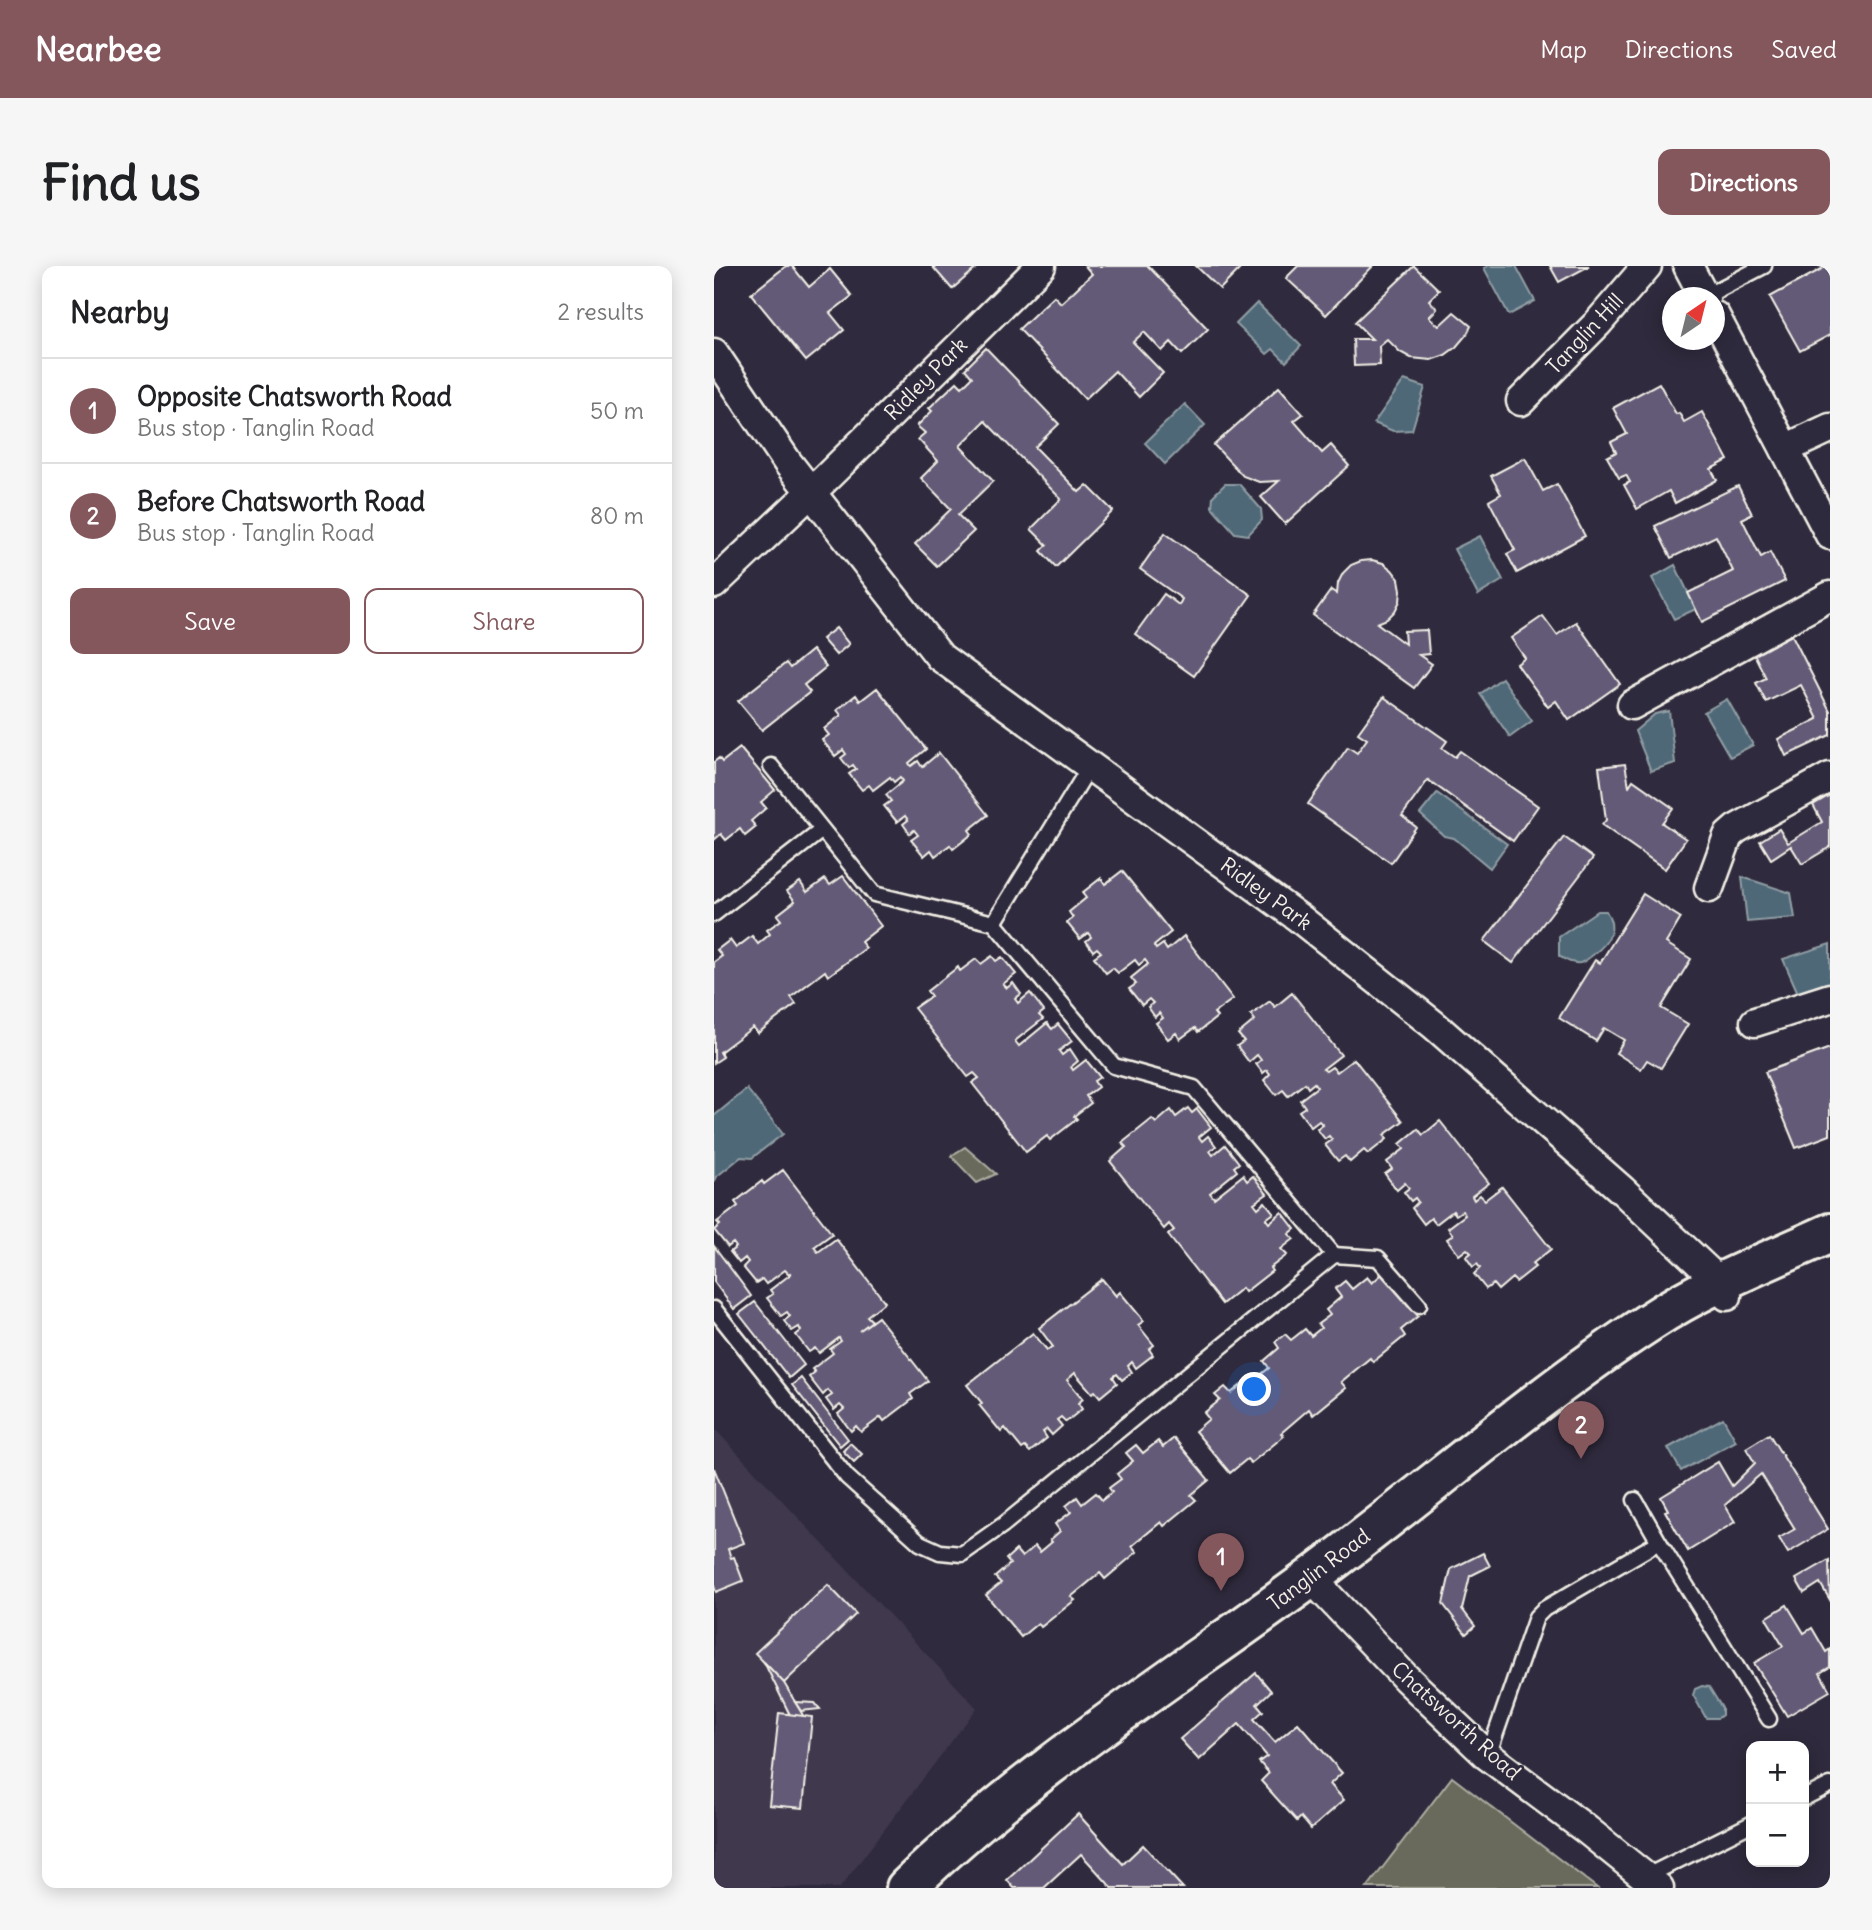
<!DOCTYPE html>
<html lang="en">
<head>
<meta charset="utf-8">
<style>
  body { margin:0; font-family:Delius,sans-serif; background:#f6f6f6; color:#202124 }
  .controls { position:absolute; right:21px; bottom:21px; display:grid; overflow:hidden; border-radius:14px; box-shadow:0 4px 18px #0003 }
  .controls button { width:63px; height:63px; display:grid; place-items:center; padding:0; border:0; border-bottom:2px solid #e0e0e0; background:#fff; color:#202124; font:35px sans-serif }
  .compass { position:absolute; left:948px; top:21px; width:63px; height:63px; border-radius:50%; background:#fff; box-shadow:0 4px 18px #0003; rotate:35deg }
  .you { position:absolute; left:541px; top:1124px; width:24px; height:24px; margin:-18px; border:5px solid #fff; border-radius:50%; background:#1a73e8; box-shadow:0 0 0 10px #1a73e833 }
  .badge { display:grid; place-items:center; width:46px; height:46px; border-radius:50%; background:#84575d; color:#fff; font-size:23px; font-weight:700 }
  .pin { position:absolute; translate:-50% -58px; filter:drop-shadow(0 2px 4px #0008) }
  .pin::after { content:''; position:absolute; top:37px; width:24px; height:21px; background:inherit; clip-path:polygon(0 0,100% 0,50% 100%) }
  .list { margin:0; padding:0; list-style:none }
  h2 { display:flex; justify-content:space-between; align-items:center; height:91px; margin:0; padding:0 28px; font-size:30px }
  h2 small { font-size:23px; font-weight:400; color:#757577 }
  .list li { display:grid; grid-template-columns:46px 1fr auto; gap:21px; align-items:center; box-sizing:border-box; height:105px; padding:0 28px; border-top:2px solid #e0e0e0 }
  .list b { display:block; font-size:26px; white-space:nowrap }
  .list p { margin:0; font-size:23px; white-space:nowrap; color:#757577 }
  .list em { font-size:23px; font-style:normal; color:#757577 }
  .actions { display:flex; gap:14px; padding:21px 28px }
  .actions a { flex:1; padding:16px 0; border:2px solid #84575d; border-radius:14px; text-align:center; font-size:24px; color:#84575d }
  .actions .main { background:#84575d; color:#fff }
  .map { position:relative; flex:none; width:1116px; height:1622px; overflow:hidden; border-radius:14px }
  header { display:flex; align-items:center; gap:42px; box-sizing:border-box; height:98px; padding:0 35px; background:#84575d; color:#fff }
  header strong { font-size:33px }
  nav { display:flex; gap:38px; margin-inline-start:auto; font-size:24px }
  .intro { display:flex; align-items:center; justify-content:space-between; box-sizing:border-box; height:168px; padding:0 42px }
  h1 { margin:0; font-size:49px }
  .button { padding:18px 32px; border-radius:14px; background:#84575d; color:#fff; font-size:24px; font-weight:700 }
  main { display:flex; gap:42px; padding:0 42px }
  aside { flex:1; background:#fff; border-radius:14px; box-shadow:0 4px 18px #0003 }
  .map>svg:first-child { display:block }
</style>
</head>
<body>
<header>
<strong>Nearbee</strong>
<nav><a>Map</a><a>Directions</a><a>Saved</a></nav>
</header>
<div class="intro"><h1>Find us</h1><a class="button">Directions</a></div>
<main>
<aside>
<h2>Nearby<small>2 results</small></h2>
<ul class="list">
<li><span class="badge">1</span><div><b>Opposite Chatsworth Road</b><p>Bus stop · Tanglin Road</p></div><em>50 m</em></li>
<li><span class="badge">2</span><div><b>Before Chatsworth Road</b><p>Bus stop · Tanglin Road</p></div><em>80 m</em></li>
</ul>
<div class="actions"><a class="main">Save</a><a>Share</a></div>
</aside>
<div class="map">
<svg width="1116" height="1622" viewBox="0 0 1116 1622">
  <rect width="100%" height="100%" fill="#2f2a3d"/>
  <filter id="ink" filterUnits="userSpaceOnUse"><feTurbulence type="fractalNoise" baseFrequency=".0143" numOctaves="2"/><feDisplacementMap in="SourceGraphic" scale="14" xChannelSelector="R" yChannelSelector="G"/><feConvolveMatrix kernelMatrix="1 2 1 2 8 2 1 2 1" color-interpolation-filters="sRGB"/></filter>
  <g filter="url(#ink)">
    <polygon fill="#3f384e" points="0,1162 263,1442 126,1622 0,1622"/>
    <g fill="#696b5c" stroke="#aeaea2" stroke-width="2">
      <polygon points="251,881 282,908 263,917 237,890"/>
      <polygon points="738,1511 883,1622 653,1622"/>
    </g>
    <g fill="#4f6878" stroke="#919fa5" stroke-width="2">
      <polygon points="774,0 802,0 821,35 795,49 770,2"/>
      <polygon points="543,37 587,80 572,96 559,83 553,88 522,58"/>
      <polygon points="690,114 711,121 698,164 679,165 660,157"/>
      <polygon points="471,138 491,159 451,198 431,177"/>
      <polygon points="511,218 525,218 547,243 548,254 534,269 521,267 498,241 499,230"/>
      <polygon points="766,270 789,314 764,329 740,283"/>
      <polygon points="961,299 982,343 960,353 938,312"/>
      <polygon points="788,412 818,455 796,471 766,428"/>
      <polygon points="1013,433 1039,479 1016,491 990,446"/>
      <polygon points="955,445 961,497 937,505 921,465 941,448"/>
      <polygon points="723,527 793,578 776,602 740,572 730,570 706,548"/>
      <polygon points="1028,611 1077,627 1081,652 1033,656"/>
      <path d="M 883,645 L 892,645 C 904,663 895,676 880,688 C 876,691 871,696 866,697 C 858,698 852,694 845,690 L 845,671 Z"/>
      <polygon points="1116,678 1116,724 1087,734 1069,693"/>
      <polygon points="33,823 69,868 38,892 27,891 2,911 0,917 0,850"/>
      <polygon points="1009,1152 1022,1175 967,1205 954,1182"/>
      <polygon points="988,1420 995,1421 1008,1442 1008,1449 1004,1452 992,1452 979,1429 981,1423"/>
    </g>
    <g fill="#645a77" stroke="#f4f1e8" stroke-width="2">
      <polygon points="72,0 78,0 95,21 116,3 138,30 116,47 130,64 92,95 37,28"/>
      <polygon points="218,0 265,0 238,23"/>
      <polygon points="434,0 494,63 468,88 457,76 448,85 430,66 419,76 449,107 425,131 401,105 371,133 305,63 340,30 347,37 378,8 371,0"/>
      <polygon points="482,0 529,0 506,23"/>
      <polygon points="584,0 659,0 612,49 572,12"/>
      <polygon points="700,0 725,24 715,34 723,43 715,51 725,60 740,46 757,60 753,68 742,81 731,89 717,94 697,92 686,86 673,73 665,80 666,99 640,100 639,73 658,73 641,56"/>
      <polygon points="836,0 875,0 845,16"/>
      <polygon points="1113,0 1116,0 1116,69 1086,85 1056,31"/>
      <polygon points="272,82 345,158 321,181 365,226 373,219 399,245 342,301 327,285 333,279 317,263 347,233 271,155 246,180 279,215 244,249 260,265 223,300 201,278 237,243 207,212 224,195 204,173 211,167 203,160 218,145 215,142 243,116 248,121 258,111 251,103"/>
      <polygon points="945,117 962,148 965,147 970,156 988,146 1014,194 997,203 1003,214 961,237 955,225 923,243 910,219 916,216 912,209 905,212 893,191 902,186 897,176 913,168 899,142"/>
      <polygon points="565,121 589,148 580,155 608,187 617,179 635,200 571,258 547,231 565,215 545,216 529,210 500,179"/>
      <polygon points="811,192 829,225 843,218 871,270 803,307 793,288 801,284 775,235 787,228 777,210"/>
      <polygon points="1024,220 1038,248 1028,253 1047,291 1056,286 1071,315 988,356 974,327 1019,305 1002,270 957,292 941,260"/>
      <polygon points="451,267 537,329 480,410 421,368 450,328 465,339 468,333 426,303"/>
      <polygon points="658,294 669,297 678,304 685,313 687,324 686,335 681,345 673,353 663,357 691,378 690,365 713,364 715,388 705,389 718,398 700,422 599,349 617,324 623,328 624,317 629,307 637,299 647,295"/>
      <polygon points="829,350 843,369 862,356 906,418 855,454 842,435 834,441 803,398 811,392 797,372"/>
      <polygon points="122,362 135,378 122,389 108,373"/>
      <polygon points="1078,369 1116,445 1116,469 1072,490 1064,473 1104,453 1087,419 1052,436 1042,417 1052,412 1040,388"/>
      <polygon points="98,384 112,401 90,419 96,426 48,464 24,435 72,397 76,402"/>
      <polygon points="163,422 212,483 195,497 197,500 204,495 208,501 225,487 274,549 255,564 258,568 239,583 236,579 221,590 217,584 210,590 197,574 204,569 200,564 196,568 189,558 194,554 191,550 183,556 170,540 177,535 172,529 189,515 186,511 180,516 176,511 159,524 155,519 148,524 135,508 142,503 139,499 135,502 127,492 132,488 129,484 121,490 108,474 115,469 110,463 127,449 123,444 142,429 146,435"/>
      <polygon points="670,431 733,475 728,482 741,491 746,485 824,540 799,575 714,514 688,550 702,561 677,597 594,538 634,481 643,487 653,473 644,467"/>
      <polygon points="26,482 61,524 47,536 52,542 37,555 42,561 31,570 26,563 12,574 7,568 0,574 0,496 5,492 8,496"/>
      <polygon points="911,498 915,520 919,514 959,542 948,557 972,573 951,603 888,559 892,554 885,501"/>
      <polygon points="1116,529 1116,581 1088,598 1077,580 1057,593 1046,575 1065,563 1074,577 1108,556 1099,539"/>
      <polygon points="850,571 879,592 799,697 770,675"/>
      <polygon points="408,605 457,666 440,680 442,683 449,678 453,684 470,670 519,733 500,747 503,751 484,766 481,762 466,773 462,767 454,773 442,757 449,752 445,747 441,751 434,741 439,737 435,733 428,739 415,723 422,718 417,712 434,698 431,694 425,699 421,694 404,707 399,702 392,707 380,691 387,686 383,682 379,685 372,675 377,671 374,667 366,673 353,657 359,652 355,646 372,632 368,627 387,612 391,618"/>
      <polygon points="129,610 167,660 147,676 152,682 114,710 111,705 77,731 82,738 44,767 39,761 6,786 9,791 0,797 0,696 8,690 3,684 16,674 22,682 38,670 44,678 56,668 53,664 67,654 63,649 81,635 73,625 86,616 93,626 111,613 116,619"/>
      <polygon points="929,628 967,652 952,677 977,693 947,742 974,758 947,802 933,794 927,803 902,787 910,774 890,762 882,775 845,752 881,694 886,697"/>
      <polygon points="278,690 282,695 288,691 302,708 289,718 293,722 299,717 307,728 301,733 304,737 316,727 330,745 325,749 329,753 301,775 305,780 333,757 338,763 344,758 358,775 345,785 348,789 356,783 364,795 357,801 359,804 372,794 386,811 380,815 384,821 372,830 377,837 360,850 363,853 336,874 333,870 312,886 258,817 265,812 260,807 254,811 200,742 217,730 213,725 244,701 246,705 262,693 267,698"/>
      <polygon points="578,727 627,789 609,803 612,805 618,801 623,806 640,793 689,855 670,869 673,873 654,888 650,884 636,896 631,890 624,895 611,879 618,874 615,870 611,873 603,863 609,859 605,855 597,861 585,845 591,841 586,834 603,821 600,817 594,822 591,817 574,830 569,824 562,829 550,814 556,808 553,804 549,807 542,798 547,794 543,789 535,796 523,780 530,775 524,768 541,754 537,749 556,735 561,741"/>
      <polygon points="1116,782 1116,869 1082,882 1051,806"/>
      <polygon points="474,842 478,847 483,843 497,861 485,871 488,875 494,870 502,880 496,885 499,889 511,879 525,897 520,901 523,905 496,927 500,932 529,909 533,915 539,910 553,928 540,937 544,942 551,936 560,947 552,953 555,957 568,946 581,963 575,968 580,973 567,983 573,989 556,1002 558,1005 531,1026 528,1022 508,1038 454,969 460,964 455,958 450,963 396,895 412,881 408,877 438,853 442,857 457,844 462,851"/>
      <polygon points="726,855 775,917 758,930 760,934 766,929 771,934 788,921 837,983 818,998 821,1001 802,1016 798,1012 784,1024 779,1018 772,1023 760,1008 766,1002 763,998 759,1001 752,991 757,987 753,983 745,989 733,973 739,969 734,962 751,949 748,945 742,949 739,945 722,958 717,952 710,958 698,942 704,936 701,932 697,935 690,926 695,922 691,917 683,924 671,908 678,903 673,896 690,883 686,878 704,863 709,869"/>
      <polygon points="69,904 118,968 100,981 104,986 122,973 171,1036 153,1050 158,1055 145,1065 164,1051 214,1115 196,1128 199,1133 170,1155 167,1151 147,1166 142,1160 137,1165 124,1148 130,1143 126,1139 120,1144 112,1133 118,1129 114,1124 109,1129 95,1111 101,1106 98,1103 119,1087 116,1083 127,1075 125,1072 105,1087 101,1082 95,1086 82,1069 87,1065 85,1061 78,1065 70,1055 76,1050 73,1046 67,1050 53,1032 59,1028 56,1024 77,1008 76,1007 75,1008 71,1004 52,1018 48,1013 42,1017 29,1001 34,996 31,992 25,997 16,986 22,981 19,977 14,981 0,964 6,959 3,956 24,940 21,936 48,915 50,918"/>
      <polygon points="0,980 37,1030 20,1043 0,1016"/>
      <polygon points="669,1007 704,1050 687,1064 691,1070 659,1096 656,1092 627,1116 632,1122 599,1149 595,1143 567,1167 570,1170 537,1197 533,1193 516,1207 481,1165 495,1153 490,1147 506,1134 501,1129 511,1121 517,1127 530,1117 535,1123 547,1113 545,1110 555,1102 550,1095 565,1082 561,1076 571,1068 577,1074 591,1063 597,1070 607,1062 604,1058 616,1049 612,1044 627,1031 621,1023 631,1015 638,1023 653,1011 658,1017"/>
      <polygon points="388,1013 402,1030 406,1026 430,1055 424,1059 440,1079 435,1083 439,1089 422,1102 418,1096 414,1100 418,1106 408,1114 403,1108 399,1111 403,1117 386,1131 381,1125 378,1127 361,1107 353,1114 369,1133 364,1137 368,1143 352,1156 347,1151 343,1154 348,1160 338,1169 333,1163 329,1166 333,1172 316,1186 311,1181 308,1183 291,1162 287,1166 265,1139 268,1137 253,1119 319,1067 333,1084 339,1081 325,1062"/>
      <polygon points="41,1036 90,1099 75,1112 25,1048"/>
      <polygon points="87,1112 134,1173 126,1180 78,1119"/>
      <polygon points="1055,1168 1114,1263 1074,1287 1065,1272 1081,1263 1047,1208 1011,1239 1021,1256 974,1285 951,1245 954,1244 947,1231 1004,1196 1018,1220 1041,1197 1032,1182"/>
      <polygon points="460,1172 495,1214 477,1229 482,1234 450,1260 447,1256 418,1280 423,1286 391,1313 386,1307 357,1331 361,1334 327,1361 324,1357 307,1371 272,1329 287,1317 281,1311 296,1298 292,1293 302,1284 308,1291 321,1280 326,1286 338,1276 336,1274 346,1265 341,1258 357,1246 352,1240 363,1231 368,1238 382,1227 388,1234 398,1226 395,1222 407,1213 403,1208 419,1195 412,1187 422,1179 429,1187 444,1175 449,1181"/>
      <polygon points="136,1177 148,1188 140,1196 129,1185"/>
      <polygon points="0,1202 30,1277 14,1283 17,1292 20,1291 29,1315 2,1326 0,1320"/>
      <polygon points="769,1287 776,1300 756,1310 748,1343 761,1360 752,1368 729,1338 737,1303"/>
      <polygon points="1115,1294 1116,1334 1106,1317 1090,1327 1082,1313"/>
      <polygon points="114,1319 142,1348 70,1417 41,1387"/>
      <polygon points="1073,1339 1090,1367 1098,1362 1112,1386 1116,1383 1116,1401 1106,1407 1116,1425 1073,1450 1040,1397 1069,1380 1052,1352"/>
      <polygon points="50,1396 70,1417 90,1451 76,1449"/>
      <polygon points="542,1407 557,1425 543,1438 549,1445 540,1453 561,1476 584,1457 628,1507 616,1518 630,1534 597,1563 587,1551 583,1555 547,1515 555,1507 545,1496 553,1490 525,1458 485,1494 466,1473"/>
      <polygon points="81,1436 101,1437 106,1443 87,1445"/>
      <polygon points="65,1447 98,1451 89,1542 55,1539"/>
      <polygon points="364,1548 409,1598 429,1579 469,1622 398,1622 367,1588 330,1622 300,1622 293,1614"/>
    </g>
    <g fill="none" stroke-linecap="round" stroke-linejoin="round">
      <g stroke="#f4f1e8" stroke-width="19">
        <g id="lane">
          <polyline points="990,31 1050,0"/>
          <polyline points="57,500 160,628 280,657 400,800 480,822 620,989"/>
          <polyline points="0,648 108,564"/>
          <polyline points="280,657 376,500"/>
          <polyline points="0,1043 133,1211 206,1277 226,1286 248,1288 289,1259 620,989 664,992 705,1039"/>
          <polyline points="921,1234 945,1276 1055,1453"/>
          <polyline points="774,1490 822,1351 830,1343 945,1276"/>
          <polyline points="1090,1532 1116,1519"/>
          <polyline points="931,1611 1037,1558"/>
        </g>
      </g>
      <g stroke="#f4f1e8" stroke-width="33">
        <g id="street">
          <polyline points="974,0 991,32"/>
          <polyline points="1001,50 1116,269"/>
          <polyline points="0,87 74,197 226,391 585,652 720,759 908,924 996,1007 1013,1030"/>
          <polyline points="807,135 883,58 933,0"/>
          <polyline points="1071,183 1116,162"/>
          <polyline points="0,318 110,214 327,0"/>
          <polyline points="918,439 1116,330"/>
          <polyline points="995,622 1014,570 1022,563 1116,511"/>
          <polyline points="1041,756 1116,732"/>
          <polyline points="597,1312 692,1412 774,1490 873,1564 945,1622"/>
        </g>
      </g>
      <g stroke="#f4f1e8" stroke-width="44">
        <path id="primary" d="M 192,1622 C 313,1504 459,1413 595,1313 C 710,1228 817,1133 937,1055 C 993,1018 1055,995 1116,967"/>
      </g>
      <use href="#lane" stroke="#2f2a3d" stroke-width="14"/>
      <use href="#street" stroke="#2f2a3d" stroke-width="28"/>
      <use href="#primary" stroke="#2f2a3d" stroke-width="38"/>
    </g>
  </g>
  <g text-anchor="middle" stroke-width="5" stroke-linejoin="round" paint-order="stroke">
    <g font-size="21" fill="#f4f1e8" stroke="#2f2a3d">
      <text transform="translate(871 68) rotate(-47)" y="7">Tanglin Hill</text>
      <text transform="translate(212 113) rotate(-45)" y="7">Ridley Park</text>
      <text transform="translate(552 628) rotate(36)" y="7">Ridley Park</text>
      <text transform="translate(605 1304) rotate(-37)" y="7">Tanglin Road</text>
      <text transform="translate(742 1455) rotate(42)" y="7">Chatsworth Road</text>
    </g>
  </g>
</svg>
<div class="controls">
<button>+</button>
<button>−</button>
</div>
<svg class="compass" viewBox="-18 -18 36 36"><path d="M0-13l5 13h-10z" fill="#e53935"/><path d="M0 13l5-13h-10z" fill="#757577"/></svg>
<div class="you"></div>
<div class="pin badge" style="left:507px;top:1325px">1</div>
<div class="pin badge" style="left:867px;top:1193px">2</div>
</div>
</main>
</body>
</html>
